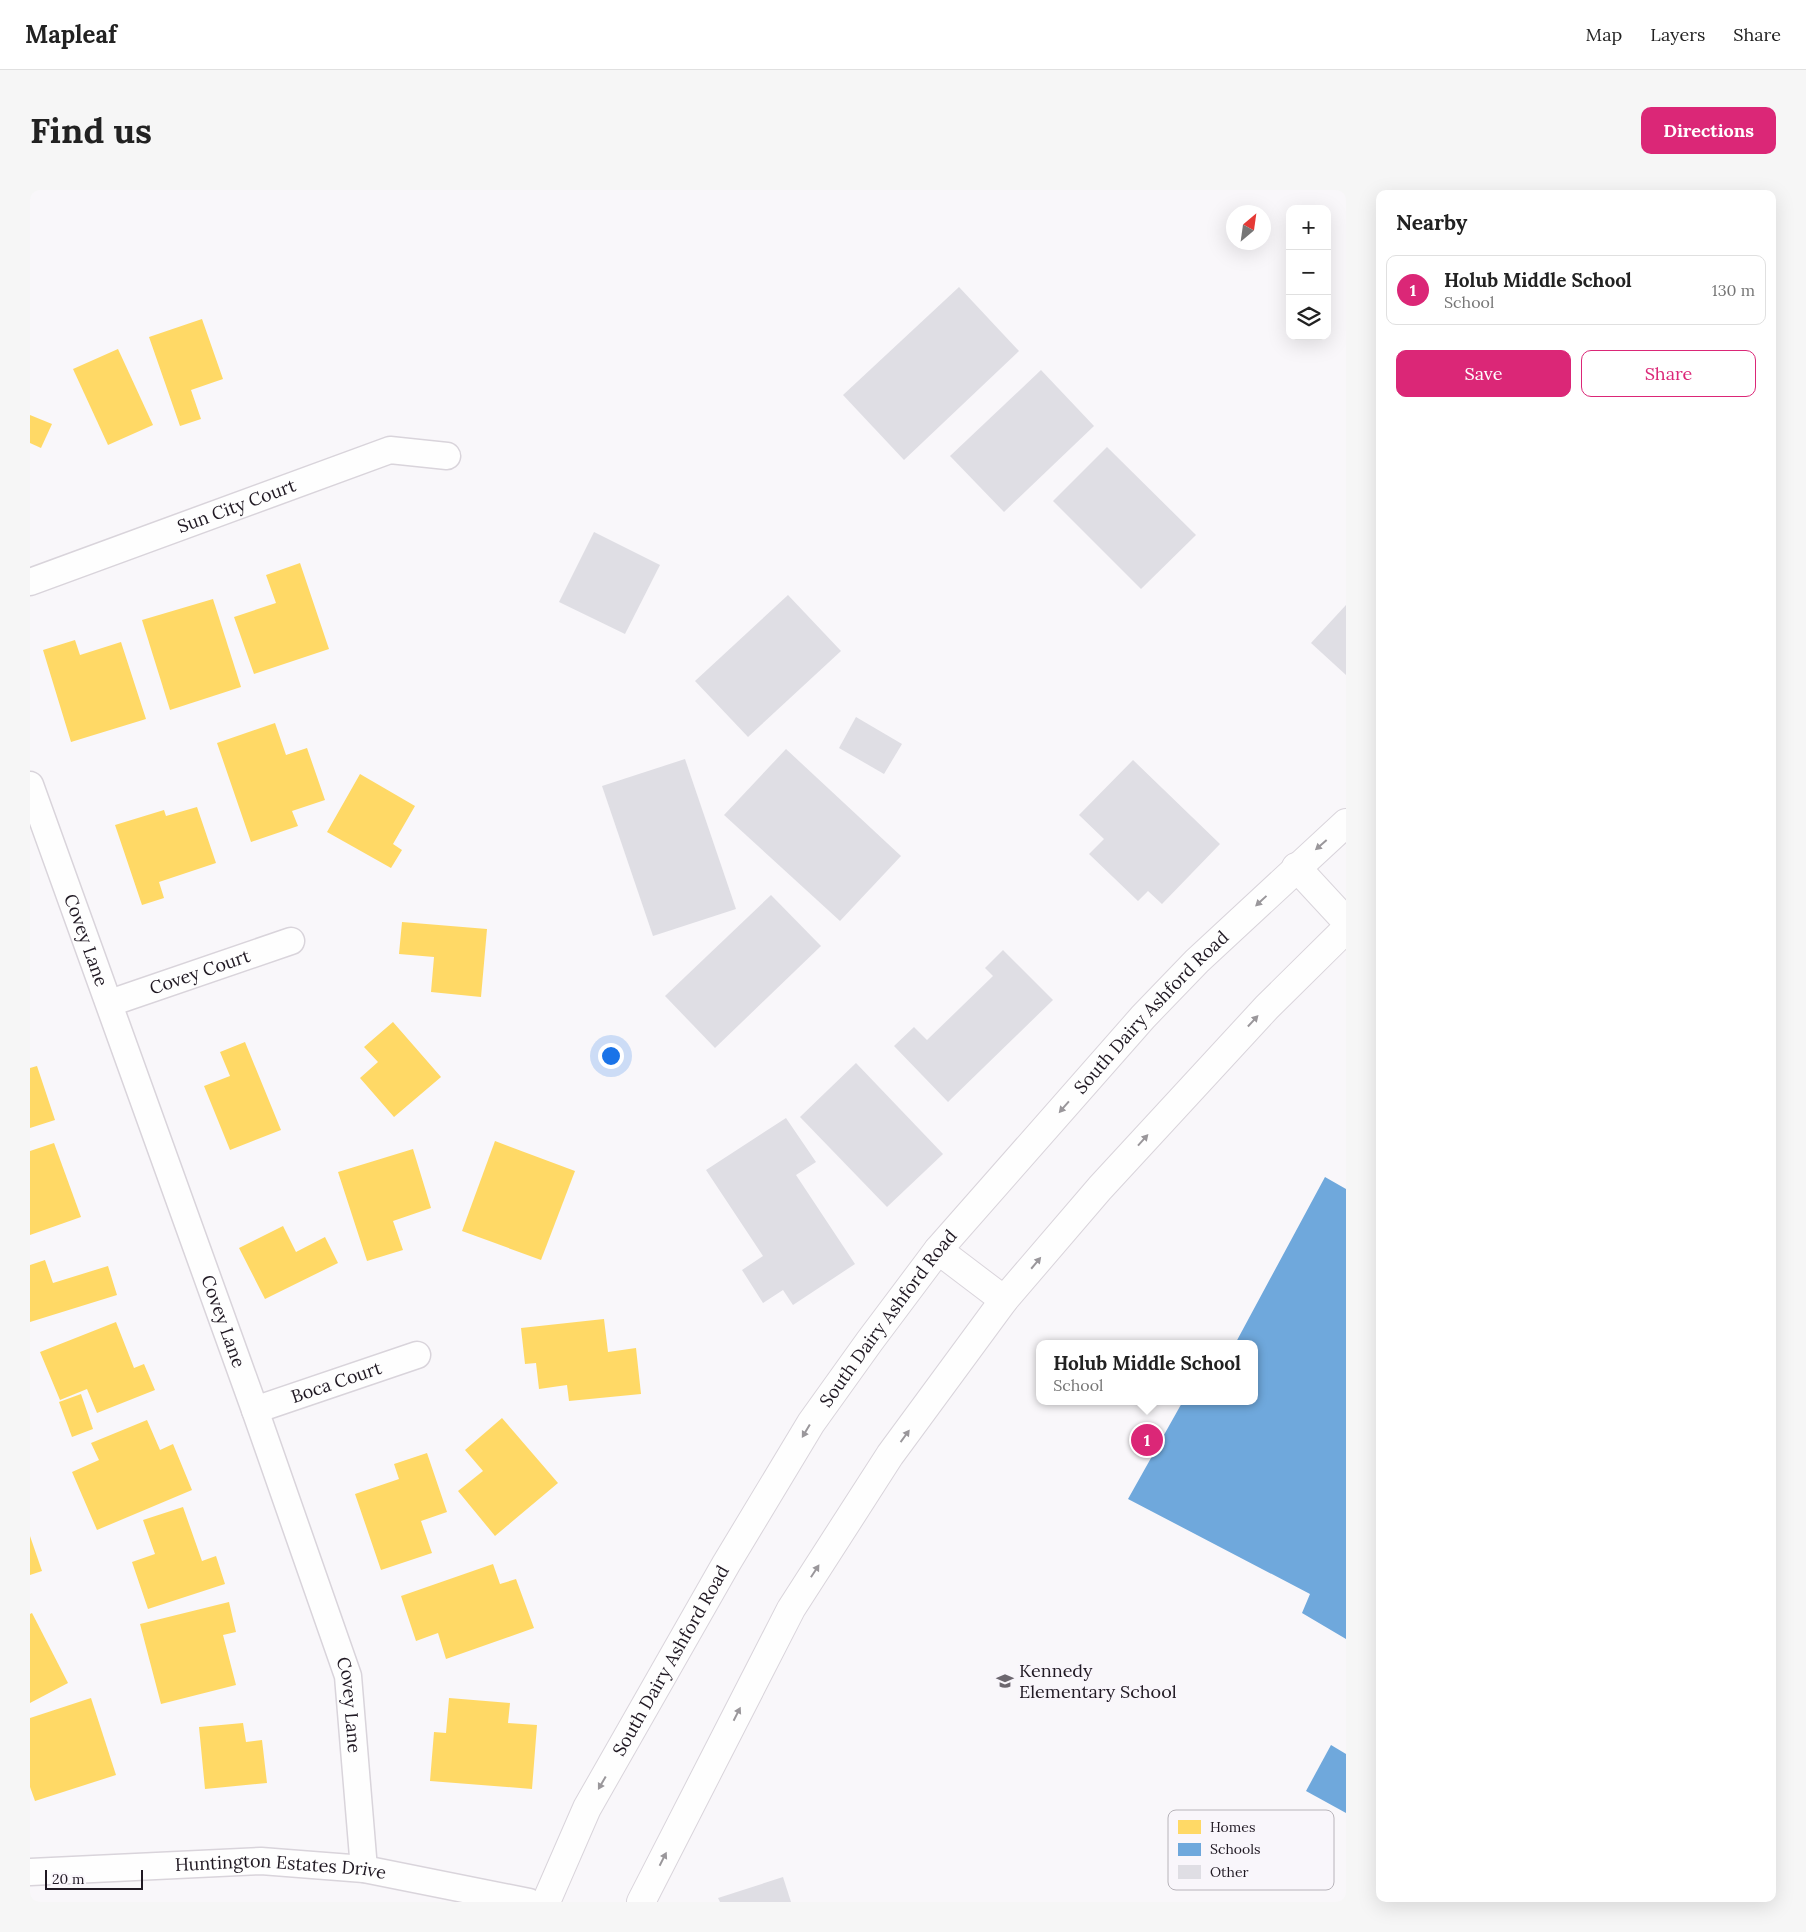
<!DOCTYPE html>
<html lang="en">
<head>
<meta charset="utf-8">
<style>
  body { margin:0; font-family:Lora,serif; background:#f6f6f6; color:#222 }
  .controls { position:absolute; right:15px; top:15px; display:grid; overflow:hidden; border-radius:10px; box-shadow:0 5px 20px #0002 }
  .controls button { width:45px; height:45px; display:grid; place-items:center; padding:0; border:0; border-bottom:1px solid #e0e0e0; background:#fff; color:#222; font:25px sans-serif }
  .compass { position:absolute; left:1196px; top:15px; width:45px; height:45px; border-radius:50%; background:#fff; box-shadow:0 5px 20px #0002; rotate:29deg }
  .scale { position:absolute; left:15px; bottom:12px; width:98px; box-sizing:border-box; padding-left:5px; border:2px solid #201923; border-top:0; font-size:14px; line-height:18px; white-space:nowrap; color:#201923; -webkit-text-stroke:4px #f9f6fb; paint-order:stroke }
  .you { position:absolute; left:580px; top:865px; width:18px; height:18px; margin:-12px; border:4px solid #fff; border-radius:50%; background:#1a73e8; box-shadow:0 0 0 8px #1a73e833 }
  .badge { display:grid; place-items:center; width:32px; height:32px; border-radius:50%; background:#db2777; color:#fff; font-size:16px; font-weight:700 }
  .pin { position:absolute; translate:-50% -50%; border:2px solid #fff; box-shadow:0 1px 5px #0006 }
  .popup { position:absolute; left:1006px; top:1150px; width:222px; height:65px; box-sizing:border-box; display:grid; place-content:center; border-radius:10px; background:#fff; filter:drop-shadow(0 1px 4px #0005); font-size:16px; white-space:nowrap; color:#767676 }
  .popup b { font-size:19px; color:#222 }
  .popup::after { content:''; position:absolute; left:50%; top:100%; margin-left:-10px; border:10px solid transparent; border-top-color:#fff }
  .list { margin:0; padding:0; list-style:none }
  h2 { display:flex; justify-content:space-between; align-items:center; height:65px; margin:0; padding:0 20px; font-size:21px }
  h2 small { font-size:16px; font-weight:400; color:#767676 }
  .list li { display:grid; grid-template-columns:32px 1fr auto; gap:15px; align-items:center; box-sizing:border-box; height:70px; margin:0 10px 10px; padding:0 10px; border:1px solid #e0e0e0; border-radius:10px }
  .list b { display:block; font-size:19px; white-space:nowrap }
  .list p { margin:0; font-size:16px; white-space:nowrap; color:#767676 }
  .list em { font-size:16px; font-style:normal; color:#767676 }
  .actions { display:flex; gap:10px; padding:15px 20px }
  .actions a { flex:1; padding:11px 0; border:1px solid #db2777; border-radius:10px; text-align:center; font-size:18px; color:#db2777 }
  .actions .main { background:#db2777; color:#fff }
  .icon { flex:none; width:28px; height:28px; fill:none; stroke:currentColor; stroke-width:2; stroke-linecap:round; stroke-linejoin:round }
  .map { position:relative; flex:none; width:1316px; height:1712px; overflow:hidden; border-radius:10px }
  header { display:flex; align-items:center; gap:30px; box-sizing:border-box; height:70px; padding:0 25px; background:#fff; border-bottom:1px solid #e0e0e0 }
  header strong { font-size:24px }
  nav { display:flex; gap:28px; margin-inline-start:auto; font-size:18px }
  .intro { display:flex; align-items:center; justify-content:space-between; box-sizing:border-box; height:120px; padding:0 30px }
  h1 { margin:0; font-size:35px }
  .button { padding:12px 22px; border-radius:10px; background:#db2777; color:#fff; font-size:18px; font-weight:700 }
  main { display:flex; gap:30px; padding:0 30px }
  aside { flex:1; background:#fff; border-radius:10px; box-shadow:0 5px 20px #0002 }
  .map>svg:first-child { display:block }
</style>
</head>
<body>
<header>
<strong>Mapleaf</strong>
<nav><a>Map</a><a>Layers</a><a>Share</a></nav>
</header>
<div class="intro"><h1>Find us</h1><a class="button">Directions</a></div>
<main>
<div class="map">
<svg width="1316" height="1712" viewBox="0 0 1316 1712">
  <rect width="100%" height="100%" fill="#f9f7fa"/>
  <g fill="#ffd966">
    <polygon points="172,129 193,189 161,200 171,229 150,236 119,147"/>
    <polygon points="88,159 123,235 78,255 43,179"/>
    <polygon points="0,225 22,234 11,258 0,253"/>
    <polygon points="270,373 299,459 224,484 204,427 246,413 236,385"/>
    <polygon points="183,409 211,497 140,520 112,430"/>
    <polygon points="45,450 50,465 91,452 116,529 41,552 13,460"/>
    <polygon points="245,533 256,565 277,558 295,610 262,621 268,636 221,652 187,553"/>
    <polygon points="330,584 385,616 363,654 372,660 361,678 297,642"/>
    <polygon points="167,617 186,673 129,692 134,708 112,715 85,635 134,620 136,626"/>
    <polygon points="372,732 457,739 451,807 401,802 404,767 369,764"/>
    <polygon points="363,832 411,887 364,927 330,888 348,872 334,857"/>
    <polygon points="215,852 251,940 200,960 174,896 200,886 190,862"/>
    <polygon points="7,876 25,930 0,938 0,878"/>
    <polygon points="465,951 545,981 511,1070 432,1041"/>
    <polygon points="24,953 51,1027 0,1045 0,961"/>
    <polygon points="383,959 401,1018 363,1031 373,1060 337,1071 308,982"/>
    <polygon points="253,1036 266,1062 295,1047 308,1073 235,1109 209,1058"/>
    <polygon points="15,1070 23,1093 78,1076 87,1105 0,1132 0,1075"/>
    <polygon points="574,1129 578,1162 606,1158 611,1204 539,1211 537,1195 509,1199 506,1173 495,1174 491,1138"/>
    <polygon points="86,1132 104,1178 114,1174 125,1200 67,1223 57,1199 30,1210 10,1162"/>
    <polygon points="51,1204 63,1239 42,1247 29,1212"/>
    <polygon points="472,1228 528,1293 465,1346 428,1301 453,1281 435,1260"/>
    <polygon points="117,1230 130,1260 143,1254 162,1300 67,1340 42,1282 69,1270 61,1253"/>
    <polygon points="397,1263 417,1322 391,1331 402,1363 351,1380 325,1304 369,1289 364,1274"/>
    <polygon points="153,1317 172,1371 186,1366 195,1394 118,1419 102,1372 125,1364 113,1330"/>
    <polygon points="0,1346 12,1381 0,1385"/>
    <polygon points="463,1374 470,1394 486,1389 504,1438 416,1469 408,1443 386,1451 371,1406"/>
    <polygon points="199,1412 206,1442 193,1445 206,1495 131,1514 110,1434"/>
    <polygon points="2,1423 38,1493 0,1513 0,1424"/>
    <polygon points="61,1508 86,1585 5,1611 0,1597 0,1528"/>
    <polygon points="419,1508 480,1513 478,1533 507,1535 502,1599 400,1591 404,1542 416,1543"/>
    <polygon points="213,1533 216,1552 232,1550 237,1593 175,1599 169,1537"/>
  </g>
  <g fill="#6fa8dc">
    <polygon points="1295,987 1316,999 1316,1449 1272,1423 1280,1404 1098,1309 1153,1211 1224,1211 1224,1154 1205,1154"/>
    <polygon points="1301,1555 1316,1564 1316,1623 1276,1601"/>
  </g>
  <g fill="#dfdee4">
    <polygon points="929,97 989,161 874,270 813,205"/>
    <polygon points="1011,180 1064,236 974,322 920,266"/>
    <polygon points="1077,257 1166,345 1111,399 1023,311"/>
    <polygon points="564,342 630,375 595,444 529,412"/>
    <polygon points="758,405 811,461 718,547 665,491"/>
    <polygon points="1316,415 1316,485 1281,453"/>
    <polygon points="826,527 872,554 854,584 809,558"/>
    <polygon points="756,559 871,666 810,731 694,625"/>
    <polygon points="655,569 706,719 623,746 572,596"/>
    <polygon points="1103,570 1190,654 1132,714 1118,701 1108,711 1059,664 1074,649 1049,625"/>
    <polygon points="741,705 791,756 685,858 635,806"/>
    <polygon points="973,760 1023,810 918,912 864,856 884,837 897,850 963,786 955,778"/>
    <polygon points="826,873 913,964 857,1017 770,927"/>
    <polygon points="756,928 786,972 766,985 825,1074 763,1115 753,1100 733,1113 712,1080 733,1066 676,980"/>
    <polygon points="753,1687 761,1712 690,1712 688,1708"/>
  </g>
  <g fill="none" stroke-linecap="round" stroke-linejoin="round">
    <g stroke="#d9d4db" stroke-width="29">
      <g id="street">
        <path id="s1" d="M 0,392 L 360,260 L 417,266"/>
        <path id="s2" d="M 0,595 L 225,1220 L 318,1486 L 334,1679"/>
        <path id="s3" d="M 80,813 L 261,751"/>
        <path id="s4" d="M 225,1220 L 387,1165"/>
        <path id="s5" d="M 0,1682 L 231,1671 L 334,1679 L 499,1712"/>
      </g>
    </g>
    <g stroke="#d9d4db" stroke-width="30">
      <g id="secondary">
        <polyline points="1266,677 1316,731"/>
        <polyline points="908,1060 974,1110"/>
        <path id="s6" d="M 516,1712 L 557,1618 L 696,1374 L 781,1233 L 839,1152 L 908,1060 L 1113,827 L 1167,771 L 1316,633"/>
        <polyline points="611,1712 761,1419 860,1265 974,1110 1070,998 1237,817 1316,739"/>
      </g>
    </g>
    <use href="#street" stroke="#fefefe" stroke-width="26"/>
    <use href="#secondary" stroke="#fefefe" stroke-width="28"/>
  </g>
  <defs><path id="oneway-solid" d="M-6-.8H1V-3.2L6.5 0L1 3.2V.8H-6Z" transform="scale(1.25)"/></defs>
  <g fill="#9a979b">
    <use href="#oneway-solid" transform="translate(1291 655) rotate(139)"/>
    <use href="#oneway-solid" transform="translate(1231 711) rotate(137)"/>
    <use href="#oneway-solid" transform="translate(1223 831) rotate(-47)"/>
    <use href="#oneway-solid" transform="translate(1034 917) rotate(131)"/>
    <use href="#oneway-solid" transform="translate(1113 950) rotate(-48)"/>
    <use href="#oneway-solid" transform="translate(1006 1073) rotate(-50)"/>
    <use href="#oneway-solid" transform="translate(776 1241) rotate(121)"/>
    <use href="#oneway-solid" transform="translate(875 1246) rotate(-54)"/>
    <use href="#oneway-solid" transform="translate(785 1381) rotate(-57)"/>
    <use href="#oneway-solid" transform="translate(707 1524) rotate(-63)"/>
    <use href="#oneway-solid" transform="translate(572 1593) rotate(120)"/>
    <use href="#oneway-solid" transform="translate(633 1669) rotate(-63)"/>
  </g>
  <defs>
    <g id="school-bare" transform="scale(1.35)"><path d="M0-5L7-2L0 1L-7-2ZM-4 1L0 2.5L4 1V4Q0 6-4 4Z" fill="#6c676e" stroke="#f9f6fb" stroke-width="2.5" paint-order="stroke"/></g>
  </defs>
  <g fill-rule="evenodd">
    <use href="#school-bare" x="975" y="1491"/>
  </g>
  <g text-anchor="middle" stroke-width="5" stroke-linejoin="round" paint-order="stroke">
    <g font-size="18" fill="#201923" stroke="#f9f6fb">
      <text dy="6" stroke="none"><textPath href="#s1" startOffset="220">Sun City Court</textPath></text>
      <text dy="6" stroke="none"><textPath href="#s2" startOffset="165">Covey Lane</textPath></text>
      <text dy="6" stroke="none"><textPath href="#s3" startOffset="95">Covey Court</textPath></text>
      <text dy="6" stroke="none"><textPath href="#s6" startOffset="1082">South Dairy Ashford Road</textPath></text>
      <text dy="6" stroke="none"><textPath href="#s6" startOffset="678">South Dairy Ashford Road</textPath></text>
      <text dy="6" stroke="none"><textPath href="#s2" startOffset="570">Covey Lane</textPath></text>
      <text dy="6" stroke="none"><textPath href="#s4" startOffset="86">Boca Court</textPath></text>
      <text dy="6" stroke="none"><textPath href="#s6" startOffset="272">South Dairy Ashford Road</textPath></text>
      <text dy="6" stroke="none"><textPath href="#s2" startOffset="975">Covey Lane</textPath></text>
      <text dy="6" stroke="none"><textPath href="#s5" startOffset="251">Huntington Estates Drive</textPath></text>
    </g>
    <g font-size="18" fill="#201923" stroke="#f9f6fb" text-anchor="start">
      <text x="989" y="1487">Kennedy<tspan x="989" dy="21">Elementary School</tspan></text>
    </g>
  </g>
  <rect x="1138" y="1620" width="166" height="80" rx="8" fill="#f9f6fb" stroke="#b8b4ba" stroke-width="1"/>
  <rect x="1148" y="1630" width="23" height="14" fill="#ffd966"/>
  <rect x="1148" y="1653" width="23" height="13" fill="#6fa8dc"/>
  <rect x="1148" y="1675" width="23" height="14" fill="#dfdee4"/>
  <g font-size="14" fill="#201923">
    <text x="1180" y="1642">Homes</text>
    <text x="1180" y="1664">Schools</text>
    <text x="1180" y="1687">Other</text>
  </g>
</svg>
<div class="controls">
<button>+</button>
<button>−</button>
<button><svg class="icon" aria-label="layers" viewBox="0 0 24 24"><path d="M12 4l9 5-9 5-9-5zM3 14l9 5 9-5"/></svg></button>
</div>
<svg class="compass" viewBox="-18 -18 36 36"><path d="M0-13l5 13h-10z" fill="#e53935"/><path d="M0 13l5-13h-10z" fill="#767676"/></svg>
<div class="scale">20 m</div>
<div class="you"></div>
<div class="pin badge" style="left:1117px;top:1250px">1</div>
<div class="popup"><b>Holub Middle School</b>School</div>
</div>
<aside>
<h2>Nearby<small></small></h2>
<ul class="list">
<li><span class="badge">1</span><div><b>Holub Middle School</b><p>School</p></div><em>130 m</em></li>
</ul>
<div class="actions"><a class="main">Save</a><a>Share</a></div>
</aside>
</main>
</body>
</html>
